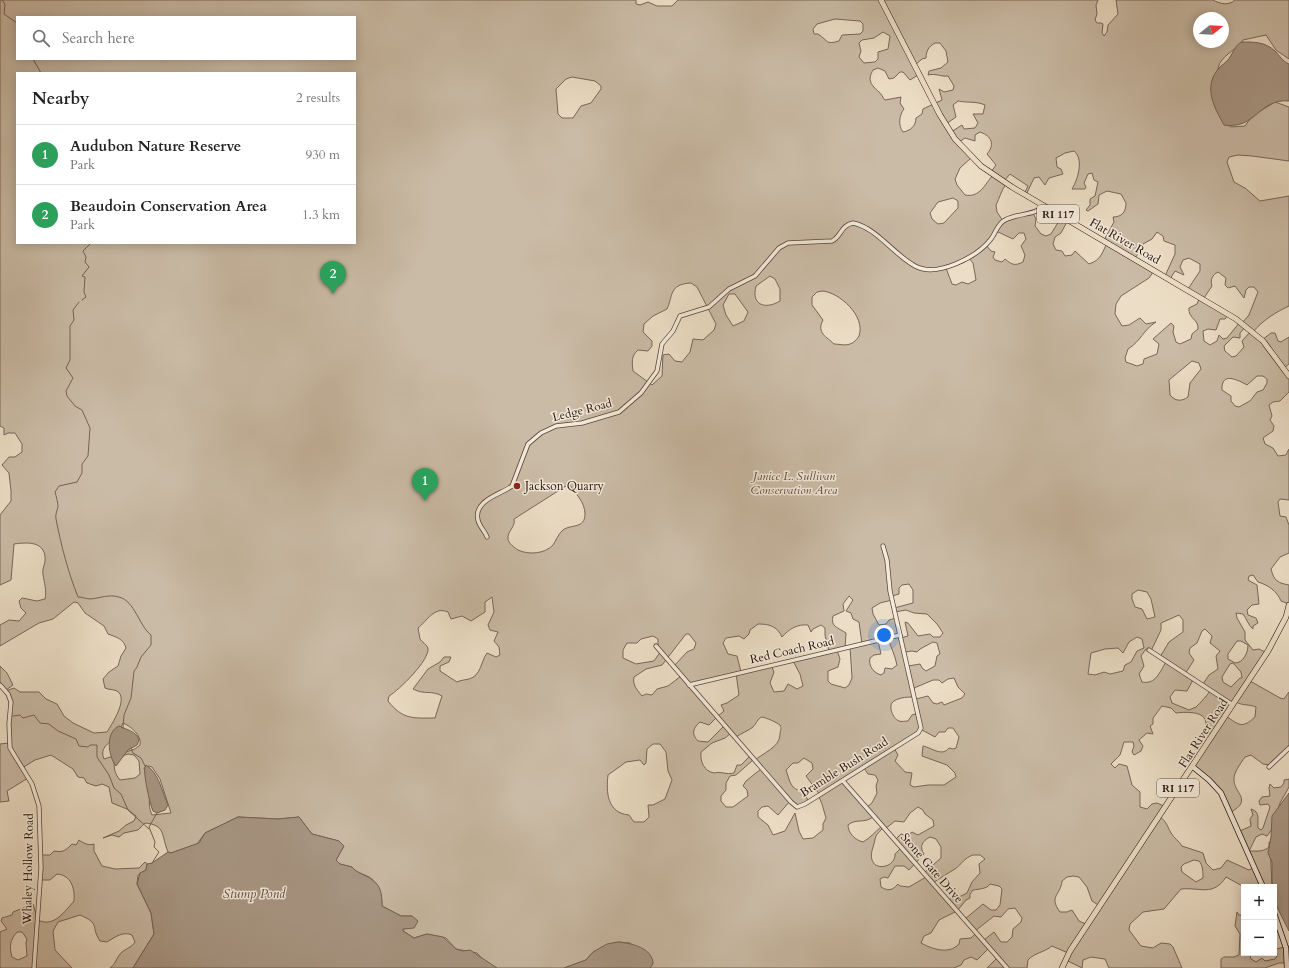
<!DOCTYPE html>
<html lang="en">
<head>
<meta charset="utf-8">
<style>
  body { margin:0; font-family:Cardo,serif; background:#f6f6f6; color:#222 }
  .controls { position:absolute; right:12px; bottom:12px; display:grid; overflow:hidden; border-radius:0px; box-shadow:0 2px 10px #0003 }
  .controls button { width:36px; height:36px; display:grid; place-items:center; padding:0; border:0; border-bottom:1px solid #e0e0e0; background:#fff; color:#222; font:20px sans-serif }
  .compass { position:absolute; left:1193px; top:12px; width:36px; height:36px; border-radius:50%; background:#fff; box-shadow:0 2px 10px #0003; rotate:72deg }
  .you { position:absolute; left:884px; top:635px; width:14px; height:14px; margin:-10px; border:3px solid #fff; border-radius:50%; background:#1a73e8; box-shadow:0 0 0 6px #1a73e833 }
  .badge { display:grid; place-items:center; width:26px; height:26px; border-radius:50%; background:#8f2418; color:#fff; font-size:13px; font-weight:700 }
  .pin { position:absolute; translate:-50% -33px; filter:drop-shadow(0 1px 2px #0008) }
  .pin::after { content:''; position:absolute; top:21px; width:14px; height:12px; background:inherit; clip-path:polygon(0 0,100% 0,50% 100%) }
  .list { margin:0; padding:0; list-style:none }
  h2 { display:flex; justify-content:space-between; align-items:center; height:52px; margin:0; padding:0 16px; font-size:17px }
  h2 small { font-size:13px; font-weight:400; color:#767676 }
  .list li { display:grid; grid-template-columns:26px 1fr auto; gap:12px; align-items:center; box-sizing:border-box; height:60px; padding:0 16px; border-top:1px solid #e0e0e0 }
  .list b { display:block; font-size:15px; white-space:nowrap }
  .list p { margin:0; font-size:13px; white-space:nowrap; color:#767676 }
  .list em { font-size:13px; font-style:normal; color:#767676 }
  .icon { flex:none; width:22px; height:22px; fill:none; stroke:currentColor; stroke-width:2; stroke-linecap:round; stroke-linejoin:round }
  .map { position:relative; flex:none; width:1289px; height:968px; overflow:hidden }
  .search { position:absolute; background:#fff; box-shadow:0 2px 10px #0003; left:16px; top:16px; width:340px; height:44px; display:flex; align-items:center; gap:10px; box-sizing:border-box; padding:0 14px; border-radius:0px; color:#767676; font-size:15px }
  .panel { position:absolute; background:#fff; box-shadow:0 2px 10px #0003; left:16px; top:72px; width:340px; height:172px; border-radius:0px }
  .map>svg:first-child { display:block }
</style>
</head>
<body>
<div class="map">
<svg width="1289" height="968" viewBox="0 0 1289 968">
  <rect width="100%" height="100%" fill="#ecdec6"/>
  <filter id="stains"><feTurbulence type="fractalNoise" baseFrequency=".005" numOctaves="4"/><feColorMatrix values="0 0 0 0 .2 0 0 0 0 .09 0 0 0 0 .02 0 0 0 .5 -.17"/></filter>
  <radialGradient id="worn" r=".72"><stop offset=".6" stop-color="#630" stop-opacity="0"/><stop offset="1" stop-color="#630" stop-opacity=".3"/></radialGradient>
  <g fill="#cabba6" stroke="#786658" fill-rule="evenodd">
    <path d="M 0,0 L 636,0 L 636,4 L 640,5 L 648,2 L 657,6 L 672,6 L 678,0 L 1098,0 L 1096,5 L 1097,14 L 1095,20 L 1097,23 L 1101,23 L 1103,24 L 1102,33 L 1104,36 L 1107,32 L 1108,25 L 1118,14 L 1116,0 L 1213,0 C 1220,4 1229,6 1235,0 L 1289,0 L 1289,59 L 1276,50 L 1266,35 L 1243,40 C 1236,51 1221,55 1218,68 L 1228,125 L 1231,127 L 1245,126 L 1252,116 L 1275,102 L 1289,107 L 1289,161 L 1252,156 L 1238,155 L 1229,157 L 1227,162 L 1234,182 L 1245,188 L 1260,201 L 1289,196 L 1289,306 C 1276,312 1263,320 1253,332 L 1262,340 L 1271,333 L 1275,333 L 1278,341 L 1281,342 L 1289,337 L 1289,364 L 1284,368 L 1289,376 L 1289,392 L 1280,401 L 1273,402 L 1269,405 L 1272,416 L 1270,420 L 1274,426 L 1273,431 L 1263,438 L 1265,444 L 1273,448 L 1278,456 L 1286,455 L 1289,449 L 1289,500 L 1280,499 L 1278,502 L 1280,516 L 1286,517 L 1289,525 L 1289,553 L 1280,557 L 1271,569 C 1274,581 1278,583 1289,585 L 1289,604 L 1281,601 C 1277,591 1268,585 1258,582 L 1253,575 L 1249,576 L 1248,580 L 1257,585 L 1259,604 L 1252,605 L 1247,610 L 1248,615 L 1256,618 L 1258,623 L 1253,626 L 1253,629 C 1248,625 1247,619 1243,614 L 1236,613 L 1237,618 L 1245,632 L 1245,640 L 1253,650 L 1259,649 L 1267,653 L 1250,681 L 1280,698 L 1284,699 L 1289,692 L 1289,749 L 1270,765 L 1263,764 L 1251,755 L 1245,757 C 1241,763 1233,773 1234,780 C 1234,793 1253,800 1231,812 L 1222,794 L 1193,767 L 1212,735 L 1207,732 C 1205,727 1207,724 1205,719 C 1201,711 1184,712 1176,713 L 1171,708 L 1162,706 L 1153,718 L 1153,724 L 1150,726 L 1153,734 L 1147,733 L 1139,740 L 1143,746 L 1141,751 L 1134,755 L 1132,752 L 1134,746 L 1133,742 L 1124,742 L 1120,755 L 1111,764 L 1115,768 L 1119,764 L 1127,766 L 1132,785 L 1140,792 L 1140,807 L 1147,809 L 1152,804 L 1157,803 L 1166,807 L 1160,817 C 1167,822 1167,826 1171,833 C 1174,838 1179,841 1182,846 L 1203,853 L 1206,863 L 1213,870 L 1221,868 L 1227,860 L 1249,870 L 1255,867 L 1240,831 L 1251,826 L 1250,819 L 1253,815 L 1251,809 C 1261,812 1257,820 1258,828 L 1261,830 L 1263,828 L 1270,807 L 1268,804 L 1260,805 L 1259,801 L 1262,797 L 1270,796 L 1269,788 L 1270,784 L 1274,788 L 1281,787 L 1284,783 L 1284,780 L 1289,779 L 1289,787 L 1280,803 L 1272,829 L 1267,836 L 1262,834 L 1256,837 L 1249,851 C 1256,851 1264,852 1269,847 L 1269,842 L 1270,842 L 1272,887 L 1244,887 L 1226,877 C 1213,897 1200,887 1181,889 L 1164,909 L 1143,912 L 1130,924 L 1129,930 L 1141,946 L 1153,948 L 1161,943 L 1170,944 L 1173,947 L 1182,968 L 1109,968 L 1105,959 L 1091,957 L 1083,960 L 1082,968 L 1066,960 L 1068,953 L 1052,946 C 1045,952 1034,953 1028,960 L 1027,968 L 987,968 L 997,958 L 989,948 L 977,960 L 971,957 L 964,960 L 961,965 L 954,968 L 650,968 L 653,962 L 630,943 L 618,942 L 593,952 L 586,960 L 564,968 L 497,968 L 484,961 L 477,953 L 456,949 L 446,938 L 427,934 L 414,938 L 403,931 L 412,916 L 401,916 L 382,906 C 382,896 380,886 372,879 C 366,874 357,874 352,867 L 340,864 L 336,860 L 344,846 L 339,841 L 312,834 L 299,817 L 278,819 L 238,817 L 205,833 L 197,844 L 171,853 L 168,852 C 161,835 166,825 145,823 L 138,830 L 124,833 L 119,837 L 112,835 L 103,838 L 119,831 L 126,825 L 134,821 L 136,816 L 127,809 L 112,803 L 109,787 L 102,784 L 96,786 L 87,783 L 84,778 L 78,777 L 73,769 L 51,755 L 35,760 L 22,768 L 28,778 L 7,791 L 9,801 L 0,802 L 0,744 L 9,743 L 11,708 L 6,691 L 14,688 L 20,692 L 39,692 L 46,699 L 57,704 L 64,716 L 73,723 L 94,733 L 107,732 C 112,724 129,698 117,691 C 113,689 109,690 105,688 L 103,679 L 109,672 L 118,666 L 121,656 L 126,648 C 124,639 116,637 108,634 L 104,626 L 85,613 L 78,603 L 74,602 L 53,619 L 39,623 L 0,646 L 0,625 L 9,620 L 19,621 L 26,613 L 21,608 L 19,601 L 22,598 L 37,601 L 45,599 C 47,590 44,583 43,574 C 42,570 44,566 45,562 C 47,541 28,542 14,544 L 11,580 L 0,585 L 0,515 L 11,501 L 11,491 L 9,473 L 2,465 L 9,457 L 15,457 L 22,452 L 22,444 L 15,433 L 8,433 L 4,435 L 4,428 L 0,426 ZM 17,17 L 355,17 L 355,59 L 17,59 ZM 1199,18 L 1223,18 L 1223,42 L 1199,42 ZM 835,19 L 860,21 L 863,24 L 863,31 L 860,34 L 842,35 L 839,41 C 825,45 829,41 818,34 L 814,34 L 813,29 L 817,24 ZM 883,32 L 890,36 L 888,49 L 878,52 L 878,59 L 875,62 L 864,63 L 859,57 L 861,51 L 859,43 L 862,40 L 874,38 ZM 935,43 L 940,43 L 946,51 L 948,62 L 941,68 L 929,71 L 928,75 C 936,73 941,77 948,76 L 954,86 L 953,90 L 944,92 L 939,89 L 942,100 L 923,109 L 922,114 L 916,118 C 916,126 910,131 903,132 C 898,126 899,115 904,109 L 900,103 L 901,97 L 885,100 C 882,97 882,94 879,92 C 871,85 867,80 873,70 L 878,68 L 885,71 L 889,79 L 894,78 L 900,72 L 903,72 L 910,80 L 918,75 L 914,66 L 922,59 L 926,58 C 926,51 929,46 935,43 ZM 17,73 L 355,73 L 355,243 L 17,243 ZM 572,77 L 595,81 L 601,86 L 601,89 L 591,103 L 581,106 L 573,118 L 562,118 L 558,114 L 556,89 L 566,79 ZM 958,101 C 968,103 976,101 985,105 L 983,114 L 973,114 L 978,123 L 975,128 L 964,129 L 962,125 L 951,132 L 946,124 L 956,117 L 953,105 ZM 980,132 C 992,136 995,145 987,154 L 996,165 L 991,172 L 993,175 C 985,184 980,198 965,195 L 957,185 L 955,179 L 960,168 L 971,158 L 959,142 L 965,138 L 975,141 L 975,135 ZM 1074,151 C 1084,159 1078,179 1072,189 L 1085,189 L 1086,187 L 1084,183 L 1088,174 L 1092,173 L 1094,180 L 1098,182 L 1095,196 L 1090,199 L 1090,205 L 1086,210 L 1088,211 L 1098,204 L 1099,195 L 1107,191 L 1121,194 L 1126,203 C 1126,212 1122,217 1113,217 L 1114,222 L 1104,240 L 1107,243 C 1102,253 1101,260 1089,264 L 1075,251 L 1072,255 L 1065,256 L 1062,251 L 1056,250 L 1053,244 L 1055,237 L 1061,233 L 1068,220 L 1062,216 L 1051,234 L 1046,236 L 1041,234 L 1035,226 L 1036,219 L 1033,213 L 1003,221 L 997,212 L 996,205 C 1000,197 1001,191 1006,184 L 1004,181 L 1010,174 L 1028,186 L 1024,194 L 1026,195 L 1034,178 L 1039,177 L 1045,185 L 1049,178 L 1063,174 L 1061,169 L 1057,167 L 1056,158 L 1065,153 ZM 953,198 L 958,201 L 958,208 L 944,223 L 938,224 L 932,219 L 930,213 L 938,202 ZM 996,231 L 1013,239 L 1019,233 L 1024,233 L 1026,239 L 1021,246 L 1025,255 L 1023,262 C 1015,266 1012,265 1005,259 L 1002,262 L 995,260 L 993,257 L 995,252 L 991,251 L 986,245 ZM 1157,232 L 1163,236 L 1164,241 L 1175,245 L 1175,254 L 1165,276 L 1170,279 L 1175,271 L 1184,275 L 1180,267 L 1183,260 L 1189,258 L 1200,264 L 1200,271 L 1188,289 L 1200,297 L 1197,304 L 1189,308 C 1188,319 1199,319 1198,329 L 1192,334 L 1191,339 L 1180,344 L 1176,342 L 1173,332 L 1174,326 L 1171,323 L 1153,339 L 1159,344 L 1157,354 L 1144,359 L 1143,364 L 1137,366 L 1126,362 L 1125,358 L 1128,349 C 1141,341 1143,330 1156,322 L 1146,324 L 1140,318 L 1129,325 L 1122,326 L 1115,314 L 1116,304 L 1121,296 L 1149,278 L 1154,271 L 1135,258 L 1141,250 L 1143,244 L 1152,239 ZM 968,257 L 973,263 L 976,280 L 968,284 L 962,282 L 956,285 L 952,284 L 946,268 ZM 1218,272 L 1226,278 L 1225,285 L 1228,288 L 1235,286 L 1244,298 L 1246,290 L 1249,287 L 1254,287 L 1258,292 L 1249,315 L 1242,323 L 1240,322 L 1227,338 L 1223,339 L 1219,335 L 1217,341 L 1210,345 L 1204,341 L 1203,331 L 1208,329 L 1216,330 L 1220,319 L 1225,319 L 1228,315 L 1204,298 L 1212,286 C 1210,280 1212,275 1218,272 ZM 770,276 L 775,279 L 780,289 L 780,301 C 765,310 751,305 756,286 ZM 691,283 L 697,287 L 716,324 L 714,330 L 703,340 L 693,339 L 690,352 L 682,362 L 675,361 L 669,354 L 663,355 L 662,376 L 652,385 L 633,371 C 632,362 631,356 638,350 L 648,351 L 652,346 L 652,341 L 643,332 L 644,324 L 653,316 L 667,309 C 673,296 669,284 691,283 ZM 822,291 C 839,292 866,316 859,336 C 857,339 854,343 850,344 C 845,346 839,344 834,344 C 827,337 816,333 823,320 L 812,305 L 812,297 L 817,292 ZM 729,294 L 735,294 L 748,312 L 744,321 L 733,326 L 726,315 L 723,305 ZM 1246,326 L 1251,331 L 1242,341 L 1244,347 L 1236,356 L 1232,357 L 1225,351 L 1224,346 L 1233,337 L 1240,338 L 1240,333 ZM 1192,361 L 1199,363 L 1201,369 L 1190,383 L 1188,397 C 1181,402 1175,401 1170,395 L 1169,380 ZM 1257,376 L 1263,376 L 1267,379 L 1267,383 L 1263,390 L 1257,392 L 1250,401 L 1239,407 L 1235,406 L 1231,401 L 1231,396 L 1222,390 C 1221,371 1238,380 1247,385 ZM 569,484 C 575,493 585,502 585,514 C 585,529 571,524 563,530 C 558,534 556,541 553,545 C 545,554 528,555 518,550 C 515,548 508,543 508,539 C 507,531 516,527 514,519 ZM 909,584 L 913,590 L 913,603 L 894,608 L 895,612 L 906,610 L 914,613 L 927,614 L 937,624 L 943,633 L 940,637 L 933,637 L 930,634 L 918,636 L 908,623 L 905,622 L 908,636 L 901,638 L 896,618 L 889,620 L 886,624 L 879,625 L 873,614 L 872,608 L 880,603 L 892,600 L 892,596 L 899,594 L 899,588 L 902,585 ZM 1138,590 L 1147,592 L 1151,599 L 1155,617 L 1147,619 L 1142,609 L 1135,607 L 1132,599 L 1132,594 ZM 849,596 L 853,600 L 846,611 L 851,613 L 853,619 L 859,622 L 862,644 L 850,647 L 852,678 L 849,685 L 845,688 L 831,684 L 828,681 L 828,671 L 838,667 L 840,659 L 837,650 L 845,648 L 846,633 C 839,628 830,627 833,616 L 844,611 L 843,604 ZM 492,597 L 494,612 L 488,625 L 490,630 L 498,632 L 494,641 L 499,647 L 500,655 L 496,657 L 487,653 C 481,661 481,676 469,679 C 465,680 461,680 457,682 L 440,671 L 440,666 L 449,662 L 451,657 L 444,657 L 440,662 L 428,669 L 413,689 C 424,695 432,690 442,696 L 435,718 C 413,718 403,720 388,701 L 389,696 C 399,690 430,660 428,648 C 427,645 422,642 420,639 L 418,628 C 427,621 434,606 448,612 L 451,619 L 462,616 L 471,621 L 485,612 L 485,602 ZM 1179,615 L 1183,620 L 1183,632 L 1169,642 L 1160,657 L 1166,662 C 1160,671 1156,685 1142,682 L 1139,674 L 1144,666 L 1141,656 L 1146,649 L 1151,651 L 1161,630 L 1161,623 ZM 758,624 C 769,624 777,626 782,637 C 789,629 797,624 808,625 L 811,632 L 813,629 L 821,625 L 825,628 L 825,635 L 829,651 L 793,661 L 800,674 L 803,686 L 797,689 L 788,684 L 784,691 L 774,692 L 770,683 L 774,672 L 771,665 L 741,672 L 737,656 L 728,654 L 723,643 L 726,638 L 739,636 L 744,639 L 749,634 L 750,630 ZM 1205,629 L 1212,636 L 1210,643 L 1220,651 L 1216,656 L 1218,669 L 1209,675 L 1203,684 L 1210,691 C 1205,698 1201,702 1196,707 L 1189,710 L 1172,703 L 1170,697 L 1175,690 L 1187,691 L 1193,680 L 1185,674 L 1194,660 L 1189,653 L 1190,648 L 1197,643 L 1202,631 ZM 686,634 L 689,634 L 696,643 L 694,649 L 687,652 L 674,666 L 681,676 L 668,686 L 657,689 L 652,695 L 646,694 L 642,696 C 638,691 632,685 634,677 L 646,669 L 662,665 ZM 653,636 L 658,639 L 658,647 L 661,651 L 654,661 L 636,664 L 623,658 L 623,650 L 627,643 L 637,643 L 641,639 ZM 1137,637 L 1142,639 L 1144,648 L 1137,651 L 1131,662 L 1125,665 L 1123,671 L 1110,674 L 1104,672 L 1095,675 L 1088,674 L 1091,653 L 1105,649 L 1118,648 L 1123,653 L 1129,642 ZM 888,638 C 891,648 895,655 897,665 L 892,669 L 885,668 L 884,673 L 881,675 C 874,673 868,666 870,658 L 874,655 L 881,654 L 878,641 ZM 1237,641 L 1241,641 L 1248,645 C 1248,653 1243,663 1235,663 L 1228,659 L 1228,654 ZM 933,642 L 937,643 L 940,654 L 937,656 L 935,666 L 926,671 L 922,668 L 920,664 L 908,666 L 905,652 L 912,651 L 917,652 L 920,649 ZM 1233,663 L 1241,672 L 1242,678 L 1240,678 L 1231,687 L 1223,682 L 1222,677 L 1230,664 ZM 736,673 L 739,695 L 727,703 L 721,705 L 724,711 L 718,716 L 724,726 L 708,742 L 698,741 C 691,734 693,728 700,722 L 709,725 L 717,717 L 691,684 ZM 954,678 L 958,687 L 965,694 L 962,698 L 944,705 L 942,702 L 937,704 L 933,703 L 928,696 L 916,699 L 919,713 L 912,715 L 908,721 C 906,721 901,722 899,721 C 893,719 887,705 894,701 C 900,697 909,697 915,697 L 914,688 L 933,680 L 939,680 L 942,683 L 948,679 ZM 1236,702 C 1243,706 1249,704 1256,707 L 1255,717 C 1242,729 1239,725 1226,716 ZM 762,717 C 767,718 776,722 780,725 C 782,729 780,730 780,735 C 779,748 764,752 754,761 L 761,769 L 746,781 L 743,786 L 747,790 L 748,796 L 733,807 L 726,807 L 721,801 L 721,796 L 726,790 L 726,783 L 730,776 L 736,775 L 753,760 L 750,756 L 741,765 L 737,765 L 734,773 C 726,775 721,771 714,773 C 704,771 700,762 701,752 L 712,743 L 725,738 L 731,733 L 735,738 C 741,733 748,731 753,727 C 757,723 757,719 762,717 ZM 123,723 C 131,726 142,736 140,745 L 135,749 L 104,759 C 99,747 110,743 117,735 C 119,731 121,727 123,723 ZM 948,728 L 953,728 L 959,737 L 956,748 L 953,749 L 949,748 C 942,757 932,748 923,746 L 922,756 L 947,765 L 955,773 L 956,777 L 944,785 L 928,785 L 914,787 L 910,785 L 912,773 L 905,772 L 895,761 L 898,755 L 894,748 L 922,730 L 935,737 L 939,732 L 945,732 ZM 653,744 L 660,744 L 666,752 L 668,771 L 672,780 L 665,799 L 653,805 L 648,805 L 649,817 L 644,822 L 634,822 L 629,815 C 607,813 606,792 608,775 L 626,762 L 640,760 L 644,765 L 646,763 L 647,749 ZM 128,754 L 134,755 L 139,761 L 140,774 L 135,778 L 120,780 C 115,774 114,769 114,761 L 119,757 ZM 804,758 L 812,763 L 813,769 L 806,776 L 820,795 L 819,797 L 822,804 L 826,818 L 823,824 L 823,830 L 813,838 L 803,839 L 799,831 L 795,813 L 785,831 L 773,835 L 768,825 L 758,817 L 758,811 L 762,807 L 768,806 L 778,815 L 790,801 L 798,807 L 809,802 L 803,791 C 790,790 790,781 786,770 L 793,763 L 798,763 ZM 149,766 L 152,767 L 160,779 L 171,813 L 152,815 C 148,807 150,801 149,793 C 148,785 146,776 144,768 ZM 864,768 L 868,774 L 875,775 L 878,780 L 876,786 L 877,793 L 872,803 L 866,808 L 844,781 ZM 918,807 L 923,810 L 925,814 L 933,820 L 934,826 L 918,835 L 912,832 L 907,836 L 901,834 L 895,840 L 901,848 L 895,854 C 896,870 864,874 873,847 C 877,835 873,838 883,828 L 885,829 L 895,821 L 904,822 L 910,813 ZM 873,817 L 881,827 C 875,832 870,838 863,842 C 855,840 848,833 848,825 C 856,818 864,824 873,817 ZM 930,837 L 936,839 L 941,847 L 941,858 L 924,873 L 926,877 L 909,887 L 900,886 L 898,884 C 892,891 888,891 881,887 L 880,879 L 884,877 L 888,878 L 895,866 L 904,866 L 909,870 L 924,854 C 919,847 922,841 930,837 ZM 973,855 L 980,855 L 985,859 L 979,864 L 980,873 L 972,882 L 967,893 L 959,897 L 954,896 L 948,901 L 933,883 C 940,878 947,874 955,869 C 962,864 964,858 973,855 ZM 1194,860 L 1199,861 C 1203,865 1203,873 1203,878 L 1196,882 L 1182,872 L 1181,867 L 1184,864 ZM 1073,876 L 1079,877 L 1087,887 L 1092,901 L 1100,906 L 1088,925 L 1079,921 L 1072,910 L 1067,912 L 1060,912 C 1048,896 1061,895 1062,881 L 1067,877 ZM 990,884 L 999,886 L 1002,889 L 1000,905 L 996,910 L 991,910 L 983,904 L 965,919 L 975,931 L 994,916 L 1001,917 L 1008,909 L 1015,908 L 1022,918 L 1021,922 L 1013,929 L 1012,937 L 1007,942 L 1001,942 L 994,932 L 984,940 L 976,933 L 971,938 L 960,939 L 959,944 C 949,955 932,949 921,943 L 924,936 L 931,933 L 939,920 L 957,911 L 966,900 L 970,898 L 970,894 L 973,890 C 979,889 987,889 990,884 Z"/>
    <polygon points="0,666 7,673 13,685 6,690 0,684"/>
    <path d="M 79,840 C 83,843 89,846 94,844 L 94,851 L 102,866 L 115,869 L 139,868 L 145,862 L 147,864 L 146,870 L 138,875 L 137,884 L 151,913 L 154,934 L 133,968 L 110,968 C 116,964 117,956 122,952 C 127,948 131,948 135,942 L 132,935 C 123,931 115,937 107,942 L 100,941 C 90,926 101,924 80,915 L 58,922 L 53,931 L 55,950 L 72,968 L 2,968 L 0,967 L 0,932 L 7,929 L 1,921 L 2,918 L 12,915 L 13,912 L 33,904 L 38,920 C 54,928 65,911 74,901 C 75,888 71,875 57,874 L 50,880 L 41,880 L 41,855 L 50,855 L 54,851 C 63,853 66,850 72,844 L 76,845 ZM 17,932 L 22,932 L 27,939 L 26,943 L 27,956 L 18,960 L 12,957 C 9,946 10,940 17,932 Z"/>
    <polygon points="1237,912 1239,915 1243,915 1244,918 1244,953 1249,953 1251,959 1256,962 1262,958 1265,961 1275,959 1277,956 1276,949 1289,946 1289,968 1287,963 1279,963 1265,968 1221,968 1221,959 1224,957 1234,957 1239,955 1240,934 1235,926"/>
  </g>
  <g fill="#a99886" stroke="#756254">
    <path d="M 1242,42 C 1255,42 1265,42 1275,51 C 1280,56 1282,61 1289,64 L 1289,101 C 1259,98 1256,130 1224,125 C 1214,107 1202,86 1220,67 C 1222,65 1225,63 1227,61 C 1233,55 1234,45 1242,42 Z"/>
    <path d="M 119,726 C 127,730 136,731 139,740 L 137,745 L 128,750 L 116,766 C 108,756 105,732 119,726 Z"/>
    <path d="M 146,765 C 159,773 162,792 168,805 L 165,810 L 157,813 L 153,811 C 150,804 143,774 145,767 Z"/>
    <polygon points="1289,793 1289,931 1277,907 1272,882 1272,862 1268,853 1271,837 1272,816"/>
    <path d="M 238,817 L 278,819 L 299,817 L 312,834 L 339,841 L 344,846 L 336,860 L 340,864 L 352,867 C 355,871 358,872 362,874 C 379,882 382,888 382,906 L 401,916 L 412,916 L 418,921 L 414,928 L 403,929 L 403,931 L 414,938 L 427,934 L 443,937 L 456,949 L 463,951 L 470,950 L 497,968 L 133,968 L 154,934 L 151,913 L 137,884 L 140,873 L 146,870 L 147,864 L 152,863 L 168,852 L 171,853 L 199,843 L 205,833 Z"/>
    <path d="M 618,942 C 631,943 653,948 653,964 L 650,968 L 564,968 L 586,960 L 593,952 L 607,944 Z"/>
  </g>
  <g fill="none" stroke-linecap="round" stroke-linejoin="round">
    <g stroke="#756254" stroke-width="1">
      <polyline points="2,0 5,4 4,14 17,23"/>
      <polyline points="17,24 17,37"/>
      <polyline points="33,59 41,73"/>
      <polyline points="82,300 86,297 84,292 85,277 82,276 89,267 85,262 86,257 83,251 91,243"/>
      <path d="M 79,302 L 73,310 L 74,320 L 70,326 L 70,360 L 66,368 L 73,378 L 66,391 L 67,396 L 75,406 L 82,410 L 90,428 L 88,456 L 82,464 L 82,473 L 77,482 L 59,486 L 55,492 C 56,496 58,502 58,507 C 57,511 55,515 56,519 C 61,545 68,572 78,597 C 82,597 87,599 91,599 C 100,598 109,594 119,597 C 135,601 139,626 151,635 L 151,645 L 141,657 L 137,667 L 134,671 L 131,698 L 124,715 L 123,728"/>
      <polyline points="13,716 20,715 23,718 34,715 40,723 49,724 58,731 76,739 79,746 88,747 90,745 97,745 97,757 109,775 114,788 121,794 128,810 149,829"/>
      <polyline points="131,748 133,753 141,758 145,766"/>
      <polyline points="152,863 159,852 154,847 155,842 149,827 157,813"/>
    </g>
    <g stroke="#584439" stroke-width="5">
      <g id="street">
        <path d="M 487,537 C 485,531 479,526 478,520 C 473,500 502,494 512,486 L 528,444 L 541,433 L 556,426 L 582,423 L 619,412 L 641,393 L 657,371 L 662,344 L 673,331 L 680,316 L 709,307 L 729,289 L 755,276 L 779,248 L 788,243 L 832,241 C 841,237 841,225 853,223 C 877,228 893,254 915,266 C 937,278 977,257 991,239 C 996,233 997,224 1005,220 C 1018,213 1033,216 1045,206"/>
        <polyline points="656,646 791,802 797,807 805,804 918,733 921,728 890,591 887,560 883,546"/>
        <polyline points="1149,650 1233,705"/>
        <polyline points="0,685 8,694 11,702 9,724 10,748 32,784 39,806 41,868 34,968"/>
        <polyline points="689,685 900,635"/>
        <polyline points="1269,767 1289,748"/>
        <polyline points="843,781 1007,968"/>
      </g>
    </g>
    <g stroke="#26110a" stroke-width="6">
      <g id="secondary">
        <polyline points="1193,767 1209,780 1221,793 1263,887"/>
        <polyline points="1274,913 1286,948 1287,968"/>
      </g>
    </g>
    <g stroke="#26110a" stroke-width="6">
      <g id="primary">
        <polyline points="881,0 940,115 955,139 981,166 1012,187 1236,319 1263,341 1289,376"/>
        <polyline points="1062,968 1070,951 1268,651 1286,617 1289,605"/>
      </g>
    </g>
    <use href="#street" stroke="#f3eada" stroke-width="3.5"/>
    <use href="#secondary" stroke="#f3eada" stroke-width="4.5"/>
    <use href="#primary" stroke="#ecdec6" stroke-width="5"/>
  </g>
  <circle fill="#8f2418" stroke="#f3eada" stroke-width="1.5" cx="517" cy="486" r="4"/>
  <g text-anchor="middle" stroke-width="3" stroke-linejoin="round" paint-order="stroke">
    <g fill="#f3eada" stroke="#645248" stroke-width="1">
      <rect x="1037" y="205" width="42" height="18" rx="3"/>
      <rect x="1157" y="779" width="42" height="18" rx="3"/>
    </g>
    <g font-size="11" font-weight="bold" fill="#26110a">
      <text x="1058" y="218">RI 117</text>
      <text x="1178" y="792">RI 117</text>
    </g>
    <g font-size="12" fill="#26110a" stroke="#f3eada">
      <text transform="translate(1125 241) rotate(30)" y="4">Flat River Road</text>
      <text transform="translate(582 410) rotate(-14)" y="4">Ledge Road</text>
      <text transform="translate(792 650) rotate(-13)" y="4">Red Coach Road</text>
      <text transform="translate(1203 733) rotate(-57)" y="4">Flat River Road</text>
      <text transform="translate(844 767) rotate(-32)" y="4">Bramble Bush Road</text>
      <text transform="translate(932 868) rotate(49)" y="4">Stone Gate Drive</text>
      <text transform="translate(28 869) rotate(-89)" y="4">Whaley Hollow Road</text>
    </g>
    <g font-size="12" font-style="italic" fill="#5f4c41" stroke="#f3eada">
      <text x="794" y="480">Janice L. Sullivan<tspan x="794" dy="14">Conservation Area</tspan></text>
    </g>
    <g font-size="12" fill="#26110a" stroke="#f3eada" text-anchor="start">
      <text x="525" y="490">Jackson Quarry</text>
    </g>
    <g font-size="13" font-style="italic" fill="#614e42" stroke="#f3eada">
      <text x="254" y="898">Stump Pond</text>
    </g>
  </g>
  <rect width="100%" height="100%" filter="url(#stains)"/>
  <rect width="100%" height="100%" fill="url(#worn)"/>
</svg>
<div class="controls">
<button>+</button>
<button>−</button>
</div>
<svg class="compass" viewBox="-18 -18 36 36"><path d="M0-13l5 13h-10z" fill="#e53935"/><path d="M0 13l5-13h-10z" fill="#767676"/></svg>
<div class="you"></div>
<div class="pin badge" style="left:425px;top:501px;background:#2e9e5b">1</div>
<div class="pin badge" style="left:333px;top:294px;background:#2e9e5b">2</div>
<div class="search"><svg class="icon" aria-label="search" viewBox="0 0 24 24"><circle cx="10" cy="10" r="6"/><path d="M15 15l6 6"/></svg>Search here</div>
<section class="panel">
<h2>Nearby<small>2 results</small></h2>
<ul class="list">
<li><span class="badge" style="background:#2e9e5b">1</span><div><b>Audubon Nature Reserve</b><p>Park</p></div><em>930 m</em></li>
<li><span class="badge" style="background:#2e9e5b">2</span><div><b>Beaudoin Conservation Area</b><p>Park</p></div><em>1.3 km</em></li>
</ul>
</section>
</div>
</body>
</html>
